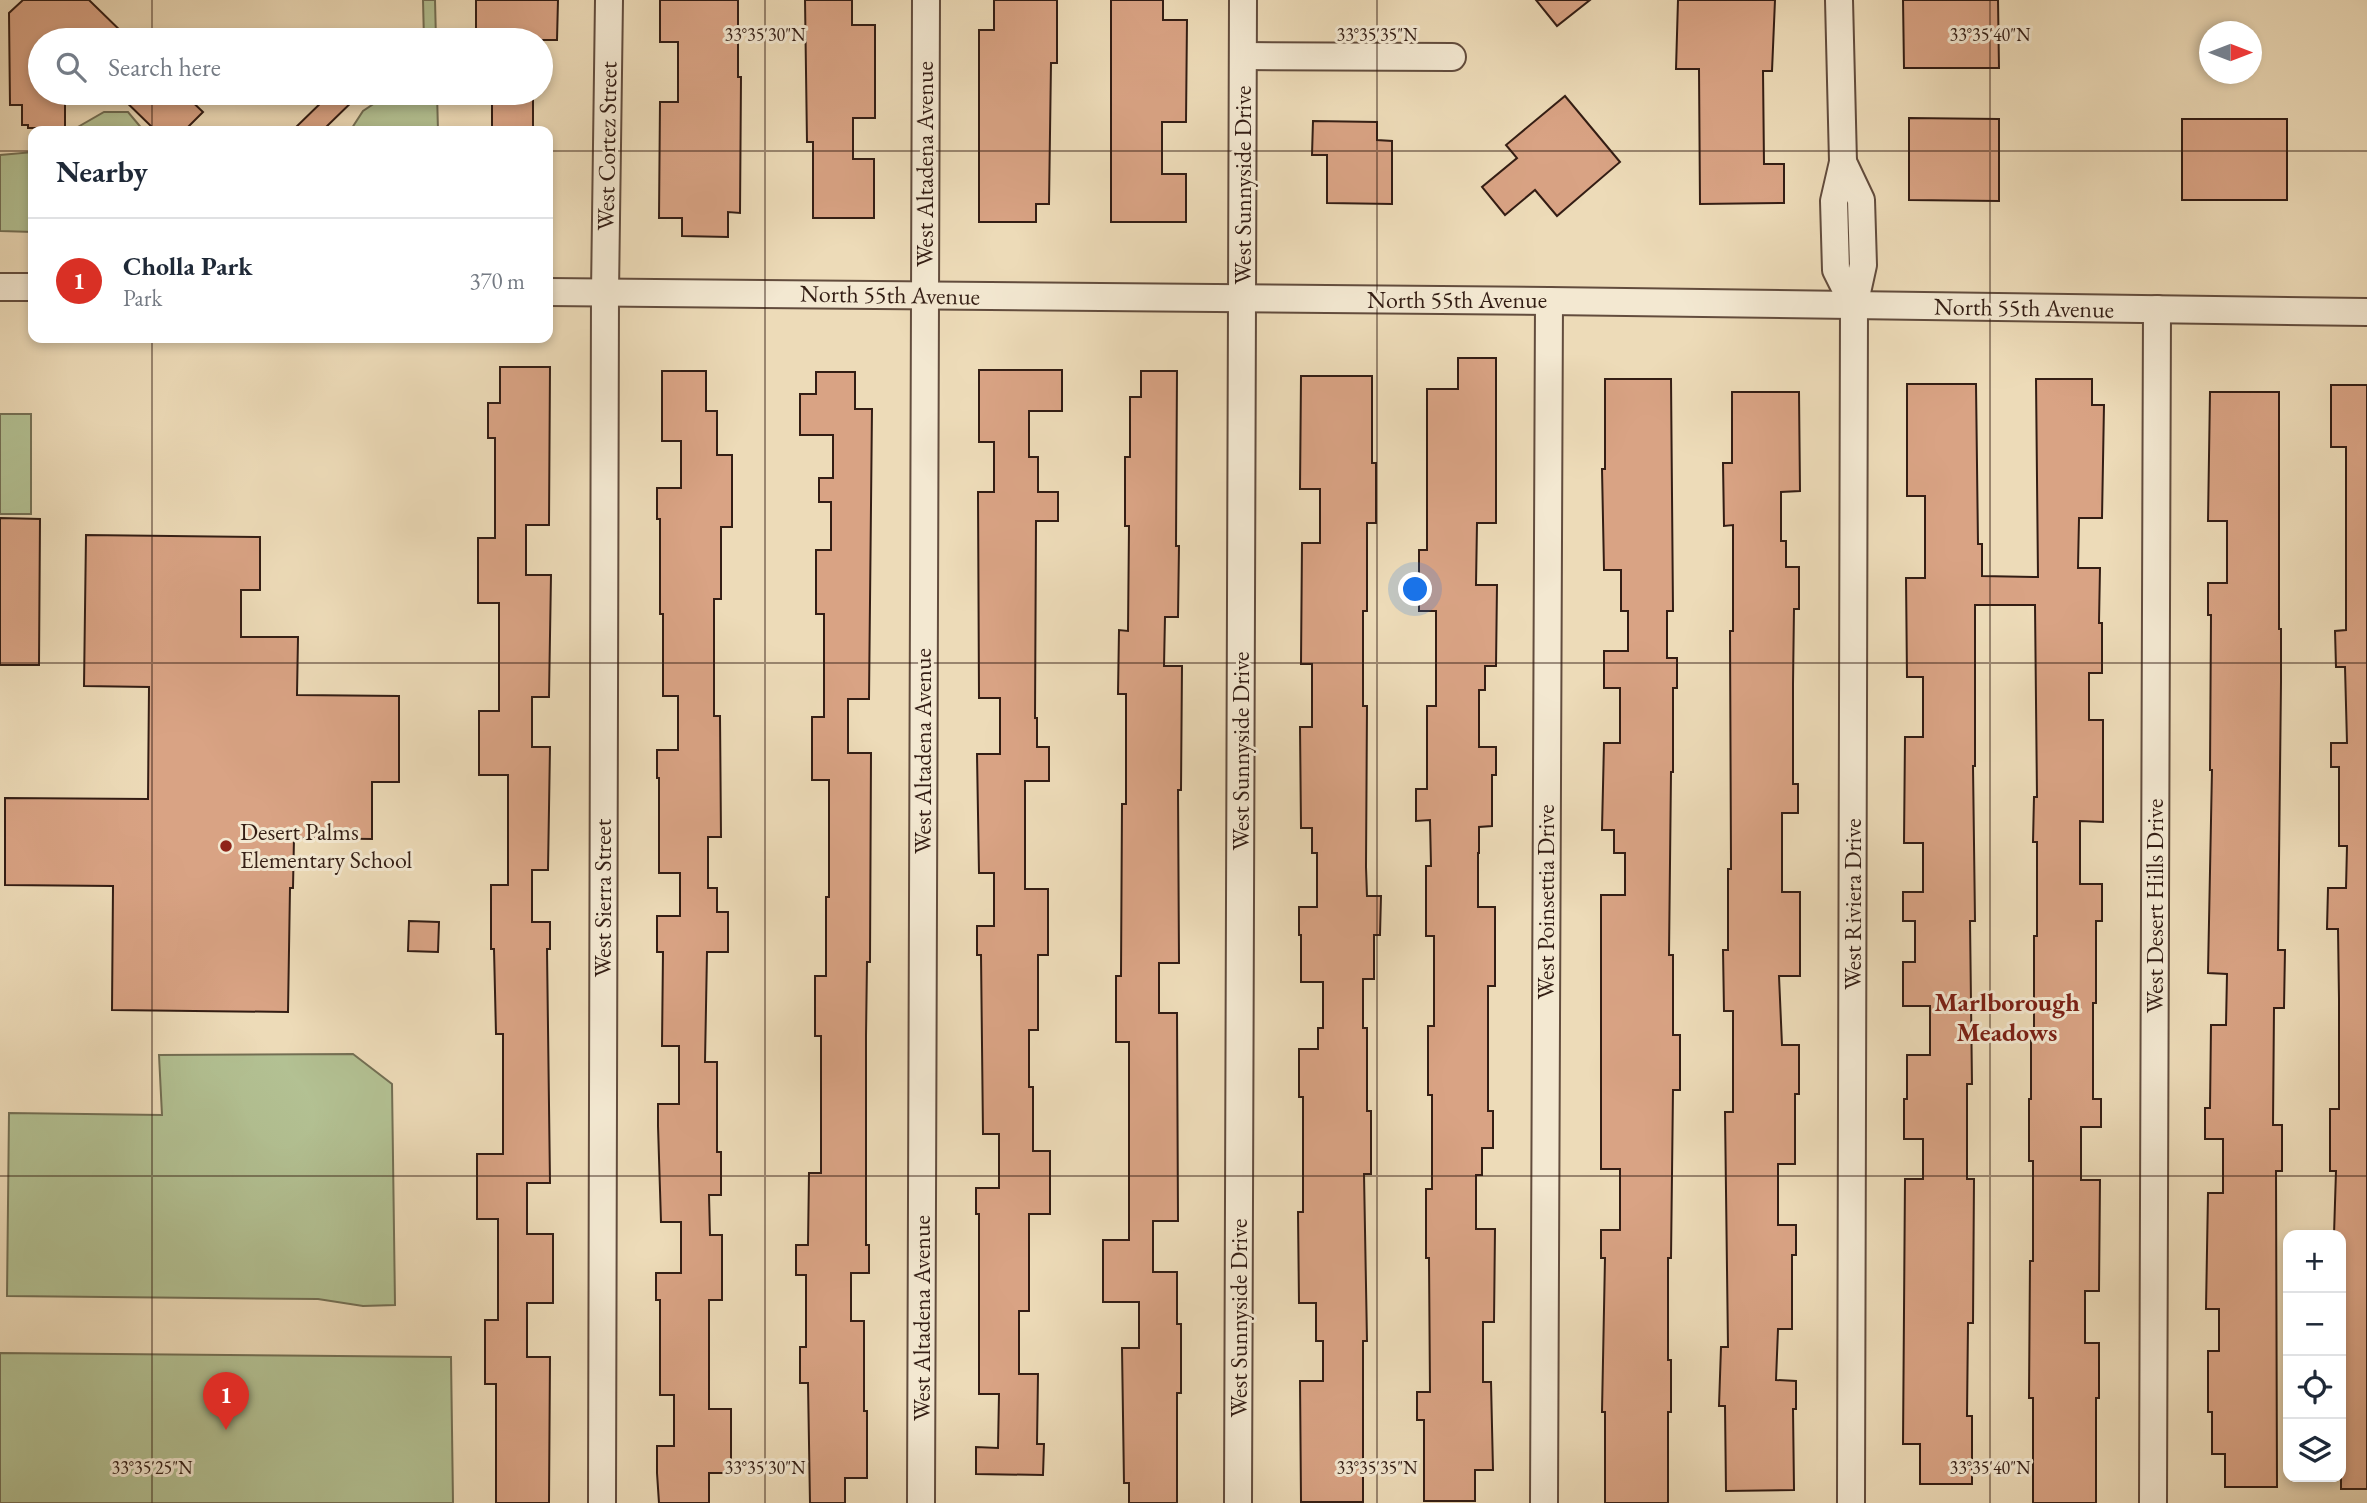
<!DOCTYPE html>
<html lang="en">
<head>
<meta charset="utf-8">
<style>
  body { margin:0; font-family:"EB Garamond",serif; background:#f6f6f7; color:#1f2937 }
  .controls { position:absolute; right:21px; bottom:21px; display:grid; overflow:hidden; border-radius:14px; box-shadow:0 4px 10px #0003 }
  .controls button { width:63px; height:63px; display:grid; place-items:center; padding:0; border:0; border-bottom:2px solid #e0e1e3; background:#fff; color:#1f2937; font:35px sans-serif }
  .compass { position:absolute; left:2199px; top:21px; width:63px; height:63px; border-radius:50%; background:#fff; box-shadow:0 4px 10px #0003; rotate:90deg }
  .you { position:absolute; left:1416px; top:590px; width:24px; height:24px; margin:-18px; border:5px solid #fff; border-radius:50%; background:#1a73e8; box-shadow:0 0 0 10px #1a73e833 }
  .badge { display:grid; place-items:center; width:46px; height:46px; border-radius:50%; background:#d93025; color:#fff; font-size:23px; font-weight:700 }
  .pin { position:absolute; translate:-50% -58px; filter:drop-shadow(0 2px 4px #0008) }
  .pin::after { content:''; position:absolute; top:37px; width:24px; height:21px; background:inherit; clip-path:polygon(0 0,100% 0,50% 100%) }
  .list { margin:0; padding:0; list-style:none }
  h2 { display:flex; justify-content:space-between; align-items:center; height:91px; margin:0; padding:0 28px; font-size:30px }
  h2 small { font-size:23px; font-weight:400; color:#747a83 }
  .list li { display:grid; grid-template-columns:46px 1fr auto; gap:21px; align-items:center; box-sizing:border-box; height:126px; padding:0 28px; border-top:2px solid #e0e1e3 }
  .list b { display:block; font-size:26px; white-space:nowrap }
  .list p { margin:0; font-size:23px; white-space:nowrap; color:#747a83 }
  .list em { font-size:23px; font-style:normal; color:#747a83 }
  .icon { flex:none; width:38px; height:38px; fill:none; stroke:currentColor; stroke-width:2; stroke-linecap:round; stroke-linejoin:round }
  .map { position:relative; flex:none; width:2367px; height:1503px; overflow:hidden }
  .search { position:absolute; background:#fff; box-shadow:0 4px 10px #0003; left:28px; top:28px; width:525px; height:77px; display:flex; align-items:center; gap:18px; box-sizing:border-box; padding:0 24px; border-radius:38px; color:#747a83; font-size:26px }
  .panel { position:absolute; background:#fff; box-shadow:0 4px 10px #0003; left:28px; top:126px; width:525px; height:217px; border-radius:14px }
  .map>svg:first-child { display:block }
</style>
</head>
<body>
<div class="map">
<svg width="2367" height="1503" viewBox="0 0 2367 1503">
  <rect width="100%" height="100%" fill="#eddbb8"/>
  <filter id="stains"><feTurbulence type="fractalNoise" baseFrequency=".00286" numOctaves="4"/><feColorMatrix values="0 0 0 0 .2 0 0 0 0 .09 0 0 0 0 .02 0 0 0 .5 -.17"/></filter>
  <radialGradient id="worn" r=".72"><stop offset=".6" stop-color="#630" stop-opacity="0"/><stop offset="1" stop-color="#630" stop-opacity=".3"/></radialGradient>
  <g fill="#b3c193" stroke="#736f54" stroke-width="2">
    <polygon points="423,0 435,0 436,40 424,40"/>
    <polygon points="390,93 437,93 438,131 350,131 363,111"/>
    <polygon points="104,112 128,112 144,131 71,131"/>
    <polygon points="33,152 33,232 0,231 0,155"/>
    <rect x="0" y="414" width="31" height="100"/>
    <polygon points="353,1054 392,1084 395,1305 363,1306 318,1299 7,1296 9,1113 162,1115 159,1055"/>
    <polygon points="0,1353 451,1357 453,1503 0,1503"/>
  </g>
  <g fill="#d9a384" stroke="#331d14" stroke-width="2">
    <polygon points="23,0 89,0 130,40 40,40 40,93 65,93 65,128 28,128 28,125 22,125 22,105 10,105 9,13"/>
    <polygon points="476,0 558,0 557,40 476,40"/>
    <polygon points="660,0 738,0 738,77 741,77 740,213 728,212 728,237 682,236 682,218 659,218 660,102 678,102 678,42 660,42"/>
    <polygon points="805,0 852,0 852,25 875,25 875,118 853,118 853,159 874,159 874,218 813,218 813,142 807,142"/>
    <polygon points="994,0 1057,0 1057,63 1051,63 1049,204 1036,204 1036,222 979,222 979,30 994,30"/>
    <polygon points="1111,0 1163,0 1163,20 1187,20 1186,122 1162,122 1162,174 1186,174 1186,222 1111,222"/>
    <polygon points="1536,0 1590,0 1557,26"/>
    <polygon points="1678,0 1775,0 1772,71 1763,71 1764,164 1784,164 1784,203 1700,204 1699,69 1676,69"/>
    <polygon points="1903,0 1998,0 1999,68 1904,68"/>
    <polygon points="117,93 183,93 203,112 184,131 156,131"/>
    <polygon points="331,93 361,93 322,131 292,131"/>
    <rect x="492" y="93" width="41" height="38"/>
    <polygon points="1565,96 1620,162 1557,216 1535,190 1505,215 1482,187 1517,158 1506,145"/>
    <polygon points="1909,118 1999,119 1999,201 1909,200"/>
    <rect x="2182" y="119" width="105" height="81"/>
    <polygon points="1313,121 1377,122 1377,140 1392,141 1392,204 1327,203 1327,155 1312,155"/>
    <polygon points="1458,358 1496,358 1496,523 1477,523 1476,585 1497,585 1496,666 1485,666 1485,690 1479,690 1479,747 1496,747 1496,775 1492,775 1492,826 1479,827 1479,853 1478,853 1478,907 1495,907 1495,986 1488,986 1488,1111 1493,1111 1493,1148 1482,1148 1482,1175 1476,1175 1476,1229 1495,1229 1494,1322 1483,1322 1483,1382 1491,1382 1493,1470 1475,1470 1475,1501 1424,1501 1424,1420 1417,1420 1417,1392 1430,1392 1429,1258 1426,1258 1426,1189 1432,1189 1432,1095 1428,1095 1428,1026 1434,1026 1434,936 1426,936 1426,866 1431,866 1430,820 1416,821 1416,789 1427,789 1427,706 1436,706 1436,611 1419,611 1419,550 1427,550 1427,389 1458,389"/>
    <polygon points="500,367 550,367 549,525 526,525 526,575 551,575 549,697 532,697 532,747 550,747 548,870 532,870 532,922 550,922 550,949 547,949 550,1183 527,1183 527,1234 553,1234 553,1303 527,1303 527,1357 550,1357 549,1503 496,1503 496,1384 485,1384 485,1320 498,1320 498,1219 477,1219 477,1154 503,1154 503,1034 496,1034 494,949 491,949 491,885 508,885 508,775 479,775 479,711 499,711 499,603 478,603 478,538 495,538 495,438 488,438 488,403 500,403"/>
    <polygon points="979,370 1062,370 1062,411 1029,411 1029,457 1038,457 1038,492 1058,492 1058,521 1036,521 1035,718 1037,718 1037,747 1049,747 1049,781 1025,781 1025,889 1048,889 1048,955 1038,955 1038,1030 1029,1030 1029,1087 1033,1087 1033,1151 1050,1151 1050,1214 1029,1214 1029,1311 1019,1311 1019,1374 1038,1374 1037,1444 1044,1444 1043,1475 976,1474 976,1447 998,1448 999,1394 979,1394 979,1214 976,1214 976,1188 999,1188 999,1134 983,1134 981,955 977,955 977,926 994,926 994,873 979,873 977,754 1000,754 1000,698 979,698 978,492 994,492 994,442 979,442"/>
    <polygon points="662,371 706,371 706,411 717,411 717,455 732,455 732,527 721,527 721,599 714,599 714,716 720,716 721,837 708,837 708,888 717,888 717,912 728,912 728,952 707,952 705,1062 717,1062 717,1152 721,1152 721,1195 709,1195 710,1235 722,1235 722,1300 709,1300 709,1409 731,1409 731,1473 709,1473 709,1503 659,1503 657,1473 657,1446 674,1446 674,1395 660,1395 660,1300 656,1300 656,1273 681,1273 681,1222 661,1222 658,1126 658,1104 679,1104 679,1046 662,1046 663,952 657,952 657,916 680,916 680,873 659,873 659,778 657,778 657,750 678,750 678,696 663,696 663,614 660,614 660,519 657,519 657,488 681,488 681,441 662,441"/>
    <polygon points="1141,371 1177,371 1176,546 1179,546 1178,617 1165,617 1164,666 1182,666 1181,790 1178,790 1179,963 1159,963 1159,1013 1177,1013 1178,1221 1153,1221 1153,1272 1177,1272 1177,1324 1181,1324 1181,1393 1177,1393 1177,1503 1129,1503 1129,1483 1124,1483 1122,1348 1139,1348 1139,1302 1103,1302 1103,1240 1129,1240 1129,1042 1116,1042 1116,976 1121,976 1122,804 1126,804 1126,694 1118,694 1119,630 1128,631 1129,526 1125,526 1125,457 1130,457 1130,397 1141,397"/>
    <polygon points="816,372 855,372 855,409 872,409 869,699 848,699 848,753 871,753 870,962 867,962 866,1036 866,1245 869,1245 869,1273 851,1273 851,1321 864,1321 864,1411 867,1411 867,1478 845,1478 845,1503 810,1503 808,1383 800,1383 800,1347 806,1347 806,1275 796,1275 796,1245 808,1245 809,1173 821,1173 821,1036 815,1036 815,976 826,976 826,897 829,897 829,780 812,780 812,717 824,717 824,614 816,614 816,550 831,550 831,502 819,502 819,478 833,478 833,435 800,435 800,394 816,394"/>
    <polygon points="1301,376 1372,376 1372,463 1376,463 1376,523 1367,523 1367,611 1363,611 1363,706 1367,706 1366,867 1367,896 1381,896 1380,935 1374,935 1374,979 1363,979 1363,1028 1367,1028 1367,1111 1371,1111 1371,1174 1364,1174 1367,1341 1363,1341 1363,1502 1301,1502 1300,1381 1323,1381 1323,1341 1316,1341 1316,1303 1299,1303 1298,1212 1303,1212 1303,1097 1299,1097 1299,1049 1318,1049 1318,1028 1323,1028 1323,982 1301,982 1301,935 1299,935 1299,907 1317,907 1317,853 1312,853 1312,828 1301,828 1300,727 1312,727 1312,664 1301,664 1302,543 1320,543 1320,489 1300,489"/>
    <polygon points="1605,379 1671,379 1673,611 1667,611 1667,658 1677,658 1677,688 1673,688 1673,772 1671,772 1669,955 1673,955 1673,1035 1680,1035 1680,1090 1673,1090 1671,1258 1668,1258 1668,1360 1671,1360 1671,1412 1668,1412 1668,1503 1605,1503 1605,1412 1602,1412 1605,1258 1601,1258 1601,1230 1620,1230 1620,1169 1601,1169 1601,895 1625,895 1625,853 1614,853 1614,830 1602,830 1604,743 1620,743 1620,688 1604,688 1604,651 1628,651 1628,611 1621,611 1621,570 1604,570 1602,469 1605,469"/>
    <polygon points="2036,379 2092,379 2092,405 2104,405 2102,518 2079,518 2078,568 2100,568 2099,623 2102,623 2102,673 2089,673 2089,720 2103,720 2103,822 2080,821 2080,884 2102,884 2102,921 2096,921 2096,1003 2093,1003 2093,1099 2101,1099 2101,1127 2081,1127 2081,1180 2100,1180 2099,1291 2085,1291 2085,1343 2099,1343 2099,1398 2096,1398 2096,1503 2033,1503 2033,1398 2029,1398 2030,1261 2033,1261 2033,1161 2029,1161 2029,1099 2031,1099 2031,1029 2034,1029 2034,936 2037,936 2037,842 2033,842 2034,797 2037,797 2035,605 1975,605 1975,766 1973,766 1975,921 1970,921 1972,1084 1967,1084 1967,1179 1974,1179 1973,1323 1968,1323 1967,1416 1972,1416 1972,1484 1920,1484 1920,1444 1903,1444 1905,1179 1923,1179 1923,1139 1904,1139 1904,1099 1907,1099 1907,1055 1930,1055 1930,1006 1903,1006 1903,962 1915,962 1915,921 1903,921 1903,892 1923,892 1923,843 1904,843 1905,737 1923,737 1923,677 1907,677 1906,578 1925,578 1925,496 1907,496 1907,384 1976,384 1978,544 1982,544 1982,576 2038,577"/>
    <polygon points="2331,385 2367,385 2367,1489 2341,1489 2341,1235 2334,1235 2336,1171 2330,1171 2330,1109 2339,1109 2339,999 2338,929 2327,929 2328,888 2346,888 2347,846 2339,846 2339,767 2331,767 2331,743 2347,743 2345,667 2336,667 2335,631 2346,630 2346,447 2331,447"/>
    <polygon points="1732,392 1799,392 1800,491 1781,492 1781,541 1786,541 1786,567 1799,567 1799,609 1794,609 1793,684 1793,784 1798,784 1798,813 1782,813 1782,892 1800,892 1800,976 1779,976 1782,1045 1799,1045 1799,1094 1795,1094 1795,1164 1778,1164 1778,1225 1796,1225 1796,1255 1792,1255 1792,1329 1778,1329 1776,1380 1796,1381 1796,1409 1793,1409 1794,1490 1726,1491 1725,1406 1719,1406 1721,1347 1728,1347 1725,1112 1733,1112 1733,1011 1724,1011 1723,950 1728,950 1728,869 1731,869 1730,631 1733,631 1733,525 1724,526 1723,463 1732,463"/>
    <polygon points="2210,392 2279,392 2279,629 2281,629 2281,682 2278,950 2285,950 2284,1008 2274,1008 2273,1125 2282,1125 2282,1171 2276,1171 2277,1487 2225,1487 2225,1454 2212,1454 2212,1412 2208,1412 2208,1351 2219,1351 2219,1309 2206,1309 2208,1193 2223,1193 2223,1139 2205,1139 2205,1108 2210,1108 2211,1025 2226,1025 2227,974 2208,973 2212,770 2210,770 2211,615 2208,615 2208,583 2227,583 2227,521 2208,521"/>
    <polygon points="0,518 40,519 39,665 0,665"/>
    <polygon points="86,535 260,537 260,590 241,590 241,637 298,637 297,695 399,696 399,782 372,782 372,839 294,838 293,888 290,888 288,1012 112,1010 113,886 5,885 5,798 148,799 149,687 84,686"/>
    <polygon points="409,921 439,922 438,952 408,951"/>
  </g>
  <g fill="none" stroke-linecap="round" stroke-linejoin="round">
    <g stroke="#624c3d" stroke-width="30">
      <g id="minor">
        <polyline points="1839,0 1843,162 1834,201 1836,270 1854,306"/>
        <polyline points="1243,56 1452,57"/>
        <polyline points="1843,162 1861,200 1863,265 1854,306 1851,1503"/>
        <polyline points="0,287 33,287"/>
        <polyline points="548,292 1549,301 2367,312"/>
        <polyline points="602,1503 605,292 609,0"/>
        <polyline points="921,1503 926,0"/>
        <polyline points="1238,1503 1243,0"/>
        <polyline points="1544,1503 1549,301"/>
        <polyline points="2153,1503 2157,309"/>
      </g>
    </g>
    <use href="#minor" stroke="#f3e8d1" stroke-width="26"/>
  </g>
  <path fill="none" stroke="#331d14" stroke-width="2" stroke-opacity="0.45" d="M 152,0 L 152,40M 765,0 L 765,1503M 1377,0 L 1377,1503M 1990,0 L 1990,1503M 152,93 L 152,131M 0,151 L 33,151M 548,151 L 2367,151M 152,338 L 152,1503M 0,663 L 2367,663M 0,1176 L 2367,1176"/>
  <circle fill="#8f2418" stroke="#f3e8d1" stroke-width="2.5" cx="226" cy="846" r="7"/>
  <g text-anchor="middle" stroke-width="6" stroke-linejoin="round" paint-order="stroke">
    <g font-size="24" fill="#331d14" stroke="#f3e8d1">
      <text transform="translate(607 146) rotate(-89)" y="8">West Cortez Street</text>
      <text transform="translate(925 164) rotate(-90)" y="8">West Altadena Avenue</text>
      <text transform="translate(1243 185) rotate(-90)" y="8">West Sunnyside Drive</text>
      <text transform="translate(890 295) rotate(1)" y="8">North 55th Avenue</text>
      <text x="1457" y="308">North 55th Avenue</text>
      <text transform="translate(2024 308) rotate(1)" y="8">North 55th Avenue</text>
      <text transform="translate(923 751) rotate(-90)" y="8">West Altadena Avenue</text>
      <text transform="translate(1241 751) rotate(-90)" y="8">West Sunnyside Drive</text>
      <text transform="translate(603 898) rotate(-90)" y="8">West Sierra Street</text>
      <text transform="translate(1546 902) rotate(-90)" y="8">West Poinsettia Drive</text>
      <text transform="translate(1853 904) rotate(-90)" y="8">West Riviera Drive</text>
      <text transform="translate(2155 906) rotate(-90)" y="8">West Desert Hills Drive</text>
      <text transform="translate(922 1318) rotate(-90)" y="8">West Altadena Avenue</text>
      <text transform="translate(1239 1318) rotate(-90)" y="8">West Sunnyside Drive</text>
    </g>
    <g font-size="24" fill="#331d14" stroke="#f3e8d1" text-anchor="start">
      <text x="240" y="840">Desert Palms<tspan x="240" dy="28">Elementary School</tspan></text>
    </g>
    <g font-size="26" font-weight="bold" fill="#7a1f14" stroke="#f3e8d1">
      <text x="2007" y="1011">Marlborough<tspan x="2007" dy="30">Meadows</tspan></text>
    </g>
  </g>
  <g font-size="18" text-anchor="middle" fill="#331d14" stroke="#f3e8d1" stroke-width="6" stroke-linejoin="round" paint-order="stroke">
    <text x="765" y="41">33°35'30"N</text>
    <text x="1377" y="41">33°35'35"N</text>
    <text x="1990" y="41">33°35'40"N</text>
    <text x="152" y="1474">33°35'25"N</text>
    <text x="765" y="1474">33°35'30"N</text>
    <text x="1377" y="1474">33°35'35"N</text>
    <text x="1990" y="1474">33°35'40"N</text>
  </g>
  <rect width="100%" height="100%" filter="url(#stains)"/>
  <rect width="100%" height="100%" fill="url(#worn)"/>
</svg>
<div class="controls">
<button>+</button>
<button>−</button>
<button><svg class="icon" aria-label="locate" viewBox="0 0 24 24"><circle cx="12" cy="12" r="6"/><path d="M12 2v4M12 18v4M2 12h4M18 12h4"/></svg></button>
<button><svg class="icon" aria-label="layers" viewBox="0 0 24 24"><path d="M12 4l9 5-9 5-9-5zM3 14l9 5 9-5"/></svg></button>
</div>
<svg class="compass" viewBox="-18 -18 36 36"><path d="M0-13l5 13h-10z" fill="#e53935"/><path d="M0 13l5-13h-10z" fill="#747a83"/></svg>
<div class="you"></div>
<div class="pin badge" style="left:226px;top:1430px">1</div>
<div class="search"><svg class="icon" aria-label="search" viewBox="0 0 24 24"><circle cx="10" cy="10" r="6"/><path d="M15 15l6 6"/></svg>Search here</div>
<section class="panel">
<h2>Nearby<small></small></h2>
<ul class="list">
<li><span class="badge">1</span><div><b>Cholla Park</b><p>Park</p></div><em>370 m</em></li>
</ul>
</section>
</div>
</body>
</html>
